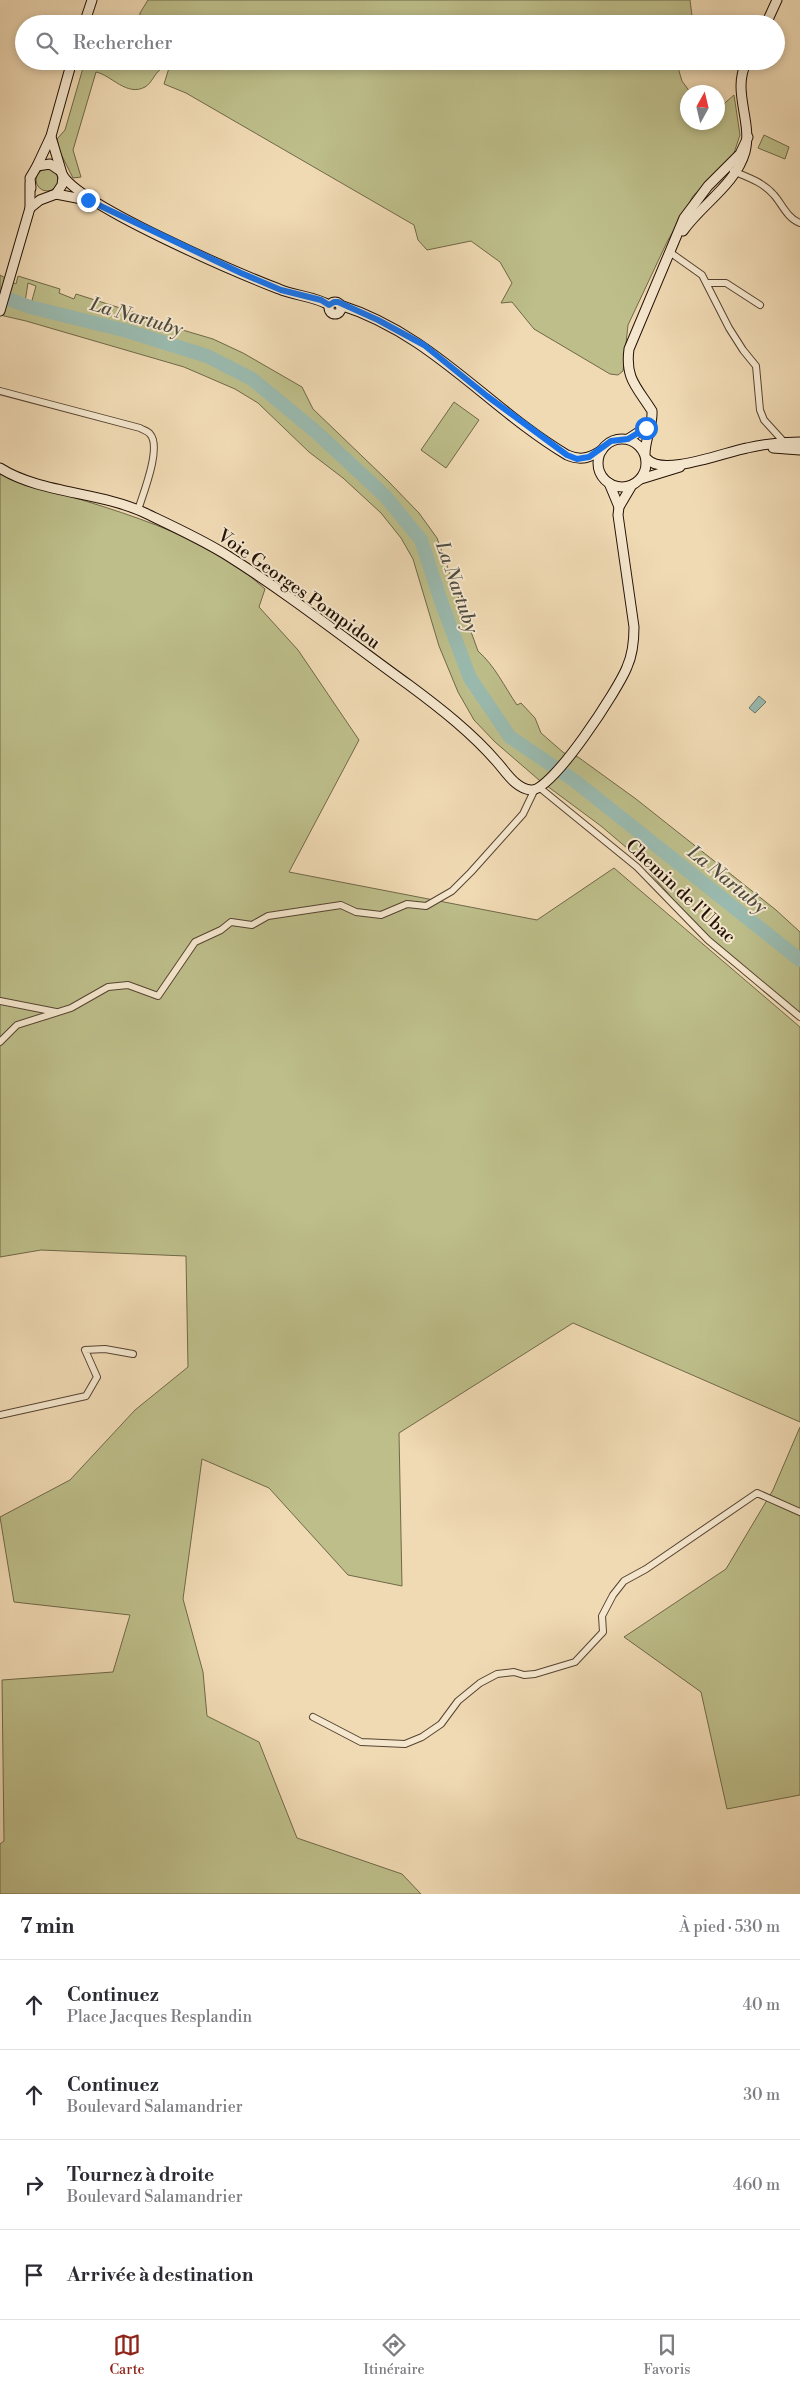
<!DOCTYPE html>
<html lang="fr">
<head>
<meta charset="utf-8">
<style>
  body { margin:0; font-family:"Libre Bodoni",serif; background:#f7f7f7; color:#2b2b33 }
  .compass { position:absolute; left:680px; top:85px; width:45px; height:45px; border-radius:50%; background:#fff; box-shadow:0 2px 8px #0003; rotate:8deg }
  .stop { position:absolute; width:15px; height:15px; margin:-11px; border:4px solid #1a73e8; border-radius:50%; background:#fff }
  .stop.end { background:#1a73e8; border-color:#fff; box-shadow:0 1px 5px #0008 }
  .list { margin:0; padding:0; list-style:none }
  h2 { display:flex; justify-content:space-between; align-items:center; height:65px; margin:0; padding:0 20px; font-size:21px }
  h2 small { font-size:16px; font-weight:400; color:#7c7c81 }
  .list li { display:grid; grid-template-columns:32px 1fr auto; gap:15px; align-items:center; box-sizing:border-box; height:90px; padding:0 20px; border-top:1px solid #e1e1e2 }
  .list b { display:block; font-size:19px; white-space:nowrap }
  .list p { margin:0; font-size:16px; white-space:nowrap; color:#7c7c81 }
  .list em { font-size:16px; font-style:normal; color:#7c7c81 }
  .icon { flex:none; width:28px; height:28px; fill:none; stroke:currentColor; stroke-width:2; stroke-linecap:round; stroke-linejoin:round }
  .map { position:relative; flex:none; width:800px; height:1894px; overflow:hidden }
  .search { position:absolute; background:#fff; box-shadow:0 2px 8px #0003; left:15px; right:15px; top:15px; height:55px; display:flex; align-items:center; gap:12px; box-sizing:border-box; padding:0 18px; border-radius:28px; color:#7c7c81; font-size:19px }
  .sheet { height:425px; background:#fff }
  nav { display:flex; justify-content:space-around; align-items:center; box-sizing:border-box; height:70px; border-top:1px solid #e1e1e2; background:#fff; font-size:14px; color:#7c7c81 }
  nav a { display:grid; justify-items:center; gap:2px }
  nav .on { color:#8f2418 }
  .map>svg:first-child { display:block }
</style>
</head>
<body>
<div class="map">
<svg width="800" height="1894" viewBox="0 0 800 1894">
  <rect width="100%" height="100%" fill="#f0dab4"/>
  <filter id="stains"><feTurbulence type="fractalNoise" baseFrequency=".004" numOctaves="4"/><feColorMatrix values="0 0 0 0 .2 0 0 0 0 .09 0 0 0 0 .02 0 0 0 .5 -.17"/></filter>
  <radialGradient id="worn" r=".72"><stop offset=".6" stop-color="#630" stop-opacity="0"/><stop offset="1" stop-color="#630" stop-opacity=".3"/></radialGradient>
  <g fill="#bdbe8a" stroke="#706848" fill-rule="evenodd">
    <polygon points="148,0 690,0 693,24 139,24 140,13"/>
    <path d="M 85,61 L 127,61 L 134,64 L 136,61 L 160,61 L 161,69 C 154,74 152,83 145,87 C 127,97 111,75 96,72 L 73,150 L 81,177 L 73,178 L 60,152 L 57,139 L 65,130 Z"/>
    <polygon points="179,61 676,61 682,81 690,92 688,92 688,122 718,122 718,109 734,95 740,135 734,153 693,196 667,242 628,325 623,371 618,375 610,374 534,329 512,302 501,303 512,283 500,262 471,241 427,250 418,240 414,225 186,93 164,84 169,68 178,65"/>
    <polygon points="764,135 789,147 785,159 758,148"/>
    <circle cx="47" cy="180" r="11"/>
    <path d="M 0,275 L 16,284 L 18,276 L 60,289 L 59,293 L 74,299 L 76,294 L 158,320 L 159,323 L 213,339 L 243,353 L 302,387 L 313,409 L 389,482 L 419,513 L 437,538 L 478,651 C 495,666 504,686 517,705 L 521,703 L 535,718 L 541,733 L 564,753 L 578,757 L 636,799 L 776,910 L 800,932 L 800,1017 L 708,940 L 634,854 L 601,826 L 539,780 L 495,742 L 474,720 L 458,692 L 439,646 L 413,559 L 401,538 L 381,513 L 343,478 L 309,452 L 258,403 L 235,389 L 184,367 L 26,321 L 0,315 ZM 28,283 L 36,286 L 31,304 L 25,302 Z"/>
    <polygon points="454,402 479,420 446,468 421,450"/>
    <path d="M 0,474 C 88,505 195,524 265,589 L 259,607 L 298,650 L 359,740 L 289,872 L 537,920 L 614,868 L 800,1027 L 800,1422 L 573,1323 L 399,1433 L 402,1586 L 348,1575 L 269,1488 L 202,1459 L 183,1599 L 203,1672 L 207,1716 L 259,1742 L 297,1838 L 402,1874 L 421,1894 L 0,1894 L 0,1844 L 4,1841 L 2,1680 L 113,1672 L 130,1615 L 14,1602 L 0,1517 L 70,1480 L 135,1410 L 188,1367 L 186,1256 L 41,1250 L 0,1257 Z"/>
    <polygon points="800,1427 800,1795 727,1809 701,1692 624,1637 726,1569 773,1490"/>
  </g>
  <polygon fill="#9abaaf" stroke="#6a766b" points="759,696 766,702 755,713 749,708"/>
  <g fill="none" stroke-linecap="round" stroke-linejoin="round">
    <polyline stroke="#9abaaf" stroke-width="14" points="0,296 30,307 127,331 207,356 252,379 315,431 385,496 421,540 442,604 470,678 510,737 575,781 800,960"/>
    <g stroke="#564331" stroke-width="8">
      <g id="street">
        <path d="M 733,171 C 747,177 763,182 774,195 C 782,204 787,218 800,223"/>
        <polyline points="671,253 702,275 729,328 743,350 756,366 760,410 764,420 784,442"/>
        <polyline points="707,283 726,283 760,305"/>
        <path d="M 0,391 L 140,428 C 143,430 148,431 150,434 C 162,447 143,494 138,510"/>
        <polyline points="540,788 637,867 708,940 800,1017"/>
        <polyline points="0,1001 56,1012"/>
        <polyline points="0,1042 17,1025 71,1008 108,987 128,985 158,996 195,942 221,930 231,922 252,925 268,916 341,905 356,912 381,915 407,904 426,906 452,891 471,872 523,814 534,791"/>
        <polyline points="0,1415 86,1396 97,1377 85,1350 105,1349 133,1354"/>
        <polyline points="313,1717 361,1742 405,1744 422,1737 441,1724 458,1701 480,1683 497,1674 514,1672 524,1675 535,1674 575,1662 603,1632 602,1616 613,1595 624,1581 646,1569 757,1493 800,1512"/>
      </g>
    </g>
    <g stroke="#231105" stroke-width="11">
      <g id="secondary">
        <polyline points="84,24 92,0"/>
        <polyline points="766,24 777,0"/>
        <polyline points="37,166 51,136 72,61"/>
        <path d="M 62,174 C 78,205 240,274 279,289 C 295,296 314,296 329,305"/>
        <polyline points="31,188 30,178 37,166 50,164 59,170"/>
        <polyline points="56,194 87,200"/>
        <polyline points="30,208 40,200 56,194 62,185 63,177 51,137"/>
        <path d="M 683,231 C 701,205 736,184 745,152 C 753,121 731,91 747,61"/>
        <circle cx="335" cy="308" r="6"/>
        <path d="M 340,305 C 432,334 488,408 567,455 C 581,461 590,458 602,450"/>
        <polyline points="0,311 30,208 30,183"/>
        <circle cx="622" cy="463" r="24"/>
        <polyline points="628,439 651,424"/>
        <polyline points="773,448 800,450"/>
        <path d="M 645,454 C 645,439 653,426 652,411 C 637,387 625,379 629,349 L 684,218 L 708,186 L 740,154 L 748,137"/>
        <path d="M 647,459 C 663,477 725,452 747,448 C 764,444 782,442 800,442"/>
        <path d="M 0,468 C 39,493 99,492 143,512 C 170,525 199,538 225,554 C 289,594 348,641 409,685 C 440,708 472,733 497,762 C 506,772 516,789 531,790 C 552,792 619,688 627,667 C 633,654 634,641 634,627 L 618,515 L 619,507 L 632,485"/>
        <polyline points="641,479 680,467"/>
        <polyline points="609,483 619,507"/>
      </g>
    </g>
    <use href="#street" stroke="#f5e7ce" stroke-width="6"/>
    <use href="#secondary" stroke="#f5e7ce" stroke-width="9"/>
  </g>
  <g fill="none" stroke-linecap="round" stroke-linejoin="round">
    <polyline stroke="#1a73e8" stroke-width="6" points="88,200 241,273 281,290 321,300 329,305 334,302 338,302 378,320 424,345 487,396 567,455 577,459 589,457 611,441 628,439 646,428"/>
  </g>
  <g text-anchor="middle" stroke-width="4" stroke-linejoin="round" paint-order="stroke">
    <g font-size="18" fill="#231105" stroke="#f5e7ce">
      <text transform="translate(299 589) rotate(35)" y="6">Voie Georges Pompidou</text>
      <text transform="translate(681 891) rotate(43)" y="6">Chemin de l'Ubac</text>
    </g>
    <g font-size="19" font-style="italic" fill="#4d4c40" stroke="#f5e7ce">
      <text transform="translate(137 316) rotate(16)" y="7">La Nartuby</text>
      <text transform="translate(458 587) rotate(71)" y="7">La Nartuby</text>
      <text transform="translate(728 879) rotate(39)" y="7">La Nartuby</text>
    </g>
  </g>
  <rect width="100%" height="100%" filter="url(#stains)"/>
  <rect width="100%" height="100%" fill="url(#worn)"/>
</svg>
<svg class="compass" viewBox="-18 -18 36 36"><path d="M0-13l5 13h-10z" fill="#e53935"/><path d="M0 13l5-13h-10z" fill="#7c7c81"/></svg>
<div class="stop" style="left:646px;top:428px"></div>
<div class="stop end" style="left:88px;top:200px"></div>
<div class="search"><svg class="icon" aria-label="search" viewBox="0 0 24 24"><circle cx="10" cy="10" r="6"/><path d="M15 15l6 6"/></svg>Rechercher</div>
</div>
<section class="sheet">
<h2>7 min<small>À pied · 530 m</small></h2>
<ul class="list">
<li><svg class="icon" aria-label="ahead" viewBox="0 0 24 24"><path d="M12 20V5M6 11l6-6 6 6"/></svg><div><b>Continuez</b><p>Place Jacques Resplandin</p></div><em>40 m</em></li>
<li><svg class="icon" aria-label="ahead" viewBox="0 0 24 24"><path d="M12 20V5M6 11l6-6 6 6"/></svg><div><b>Continuez</b><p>Boulevard Salamandrier</p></div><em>30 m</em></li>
<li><svg class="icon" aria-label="right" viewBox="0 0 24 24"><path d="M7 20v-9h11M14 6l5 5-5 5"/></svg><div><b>Tournez à droite</b><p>Boulevard Salamandrier</p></div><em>460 m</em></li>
<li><svg class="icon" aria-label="arrive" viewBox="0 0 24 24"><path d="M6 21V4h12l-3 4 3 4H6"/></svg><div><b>Arrivée à destination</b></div></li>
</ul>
</section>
<nav>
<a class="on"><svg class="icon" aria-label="map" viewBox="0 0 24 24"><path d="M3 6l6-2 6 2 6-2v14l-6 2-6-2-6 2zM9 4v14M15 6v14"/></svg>Carte</a>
<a><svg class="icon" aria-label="directions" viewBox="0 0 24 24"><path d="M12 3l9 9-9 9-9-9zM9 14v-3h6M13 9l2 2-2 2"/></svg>Itinéraire</a>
<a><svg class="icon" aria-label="saved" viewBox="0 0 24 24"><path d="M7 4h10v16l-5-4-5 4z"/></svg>Favoris</a>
</nav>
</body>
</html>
